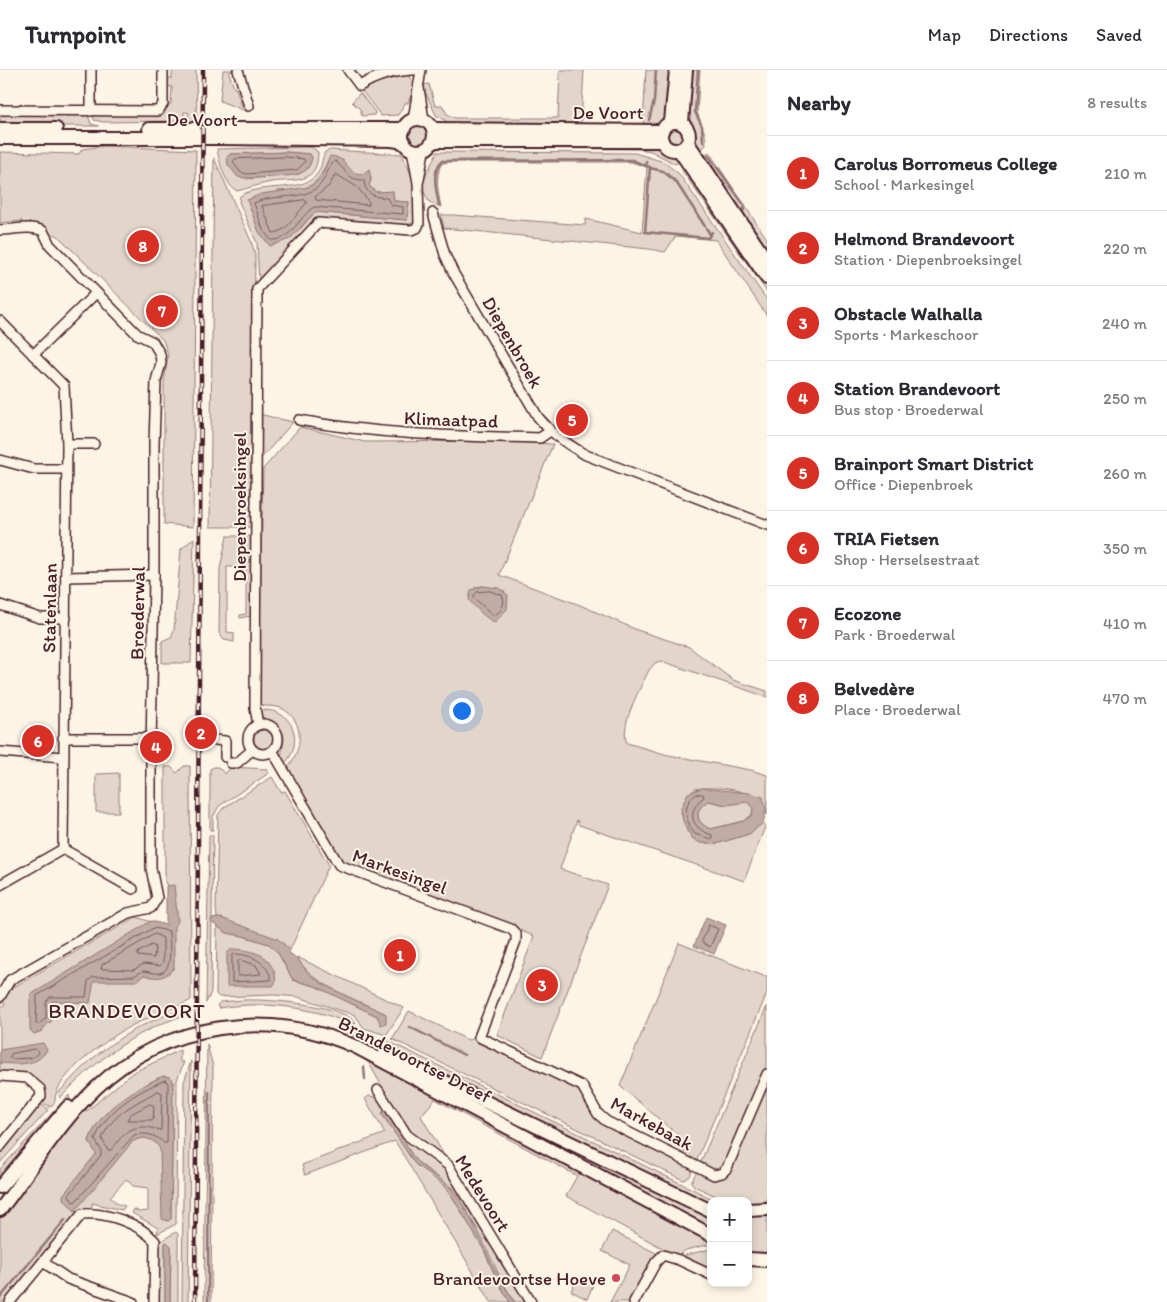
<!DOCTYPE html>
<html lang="en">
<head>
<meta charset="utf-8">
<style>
  body { margin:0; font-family:Itim,sans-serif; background:#f7f7f7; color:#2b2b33 }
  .controls { position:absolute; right:15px; bottom:15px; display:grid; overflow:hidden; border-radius:10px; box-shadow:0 2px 8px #0003 }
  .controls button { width:45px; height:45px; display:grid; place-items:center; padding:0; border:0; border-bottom:1px solid #e1e1e2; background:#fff; color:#2b2b33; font:25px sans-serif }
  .you { position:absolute; left:461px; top:640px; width:18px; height:18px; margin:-12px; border:4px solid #fff; border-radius:50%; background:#1a73e8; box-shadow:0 0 0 8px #1a73e833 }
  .badge { display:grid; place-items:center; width:32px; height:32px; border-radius:50%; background:#d93025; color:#fff; font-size:16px; font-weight:700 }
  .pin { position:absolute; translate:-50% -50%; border:2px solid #fff; box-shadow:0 1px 5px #0006 }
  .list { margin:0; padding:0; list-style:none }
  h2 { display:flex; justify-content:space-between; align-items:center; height:65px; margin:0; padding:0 20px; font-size:21px }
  h2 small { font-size:16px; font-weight:400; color:#7c7c81 }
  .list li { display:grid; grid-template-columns:32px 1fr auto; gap:15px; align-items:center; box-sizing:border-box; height:75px; padding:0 20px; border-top:1px solid #e1e1e2 }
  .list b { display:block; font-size:19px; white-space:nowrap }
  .list p { margin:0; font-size:16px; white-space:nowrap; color:#7c7c81 }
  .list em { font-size:16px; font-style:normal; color:#7c7c81 }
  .map { position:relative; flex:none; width:767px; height:1232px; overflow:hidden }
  header { display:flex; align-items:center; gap:30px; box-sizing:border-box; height:70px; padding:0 25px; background:#fff; border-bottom:1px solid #e1e1e2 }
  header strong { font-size:24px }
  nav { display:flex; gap:28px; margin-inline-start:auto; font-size:18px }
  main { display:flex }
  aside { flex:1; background:#fff }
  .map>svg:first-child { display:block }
</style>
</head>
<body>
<header>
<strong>Turnpoint</strong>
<nav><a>Map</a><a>Directions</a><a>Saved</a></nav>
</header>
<main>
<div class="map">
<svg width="767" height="1232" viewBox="0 0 767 1232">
  <rect width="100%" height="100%" fill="#fcf5e5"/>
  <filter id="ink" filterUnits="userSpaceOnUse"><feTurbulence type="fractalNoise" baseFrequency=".02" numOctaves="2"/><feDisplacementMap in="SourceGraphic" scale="10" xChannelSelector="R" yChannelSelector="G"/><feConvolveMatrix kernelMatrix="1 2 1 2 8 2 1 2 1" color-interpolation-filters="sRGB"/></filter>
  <g filter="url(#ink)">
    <g fill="#e2d5ca" stroke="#967a7a" fill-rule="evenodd">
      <polygon points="172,0 196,0 197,51 189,51 188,42 184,42 184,51 103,52 94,50 93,44 163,45 165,42 165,35 171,34 172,17 166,16 166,8 172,8"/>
      <polygon points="223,0 234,0 229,3 234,18 236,18 242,37 246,37 248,42 220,31"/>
      <polygon points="560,0 584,0 581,54 643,54 646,0 673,0 667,47 657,56 448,58 445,50 436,45 422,15 429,14 435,36 442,35 447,44 455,48 558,48"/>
      <polygon points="687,0 700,0 697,42 705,64 706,75 697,84 693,61 686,48"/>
      <polygon points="398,4 407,4 415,15 408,33 405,33 398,45 381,46 362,21 372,14"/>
      <polygon points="360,23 375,42 374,45 362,46 360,39 352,32"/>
      <polygon points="0,42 88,45 91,54 99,56 11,56 0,54"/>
      <circle cx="418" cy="65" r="10"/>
      <circle cx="675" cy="66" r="9"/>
      <polygon points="450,73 655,75 681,91 675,94 651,81 639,79 450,78"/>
      <polygon points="104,76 196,80 193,457 164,454 164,312 168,284 163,270 57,165 51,165 43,155 31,154 20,157 22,151 0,153 0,82 79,84 82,79"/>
      <path d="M 305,77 L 312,77 L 318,82 C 318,115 295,109 272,112 C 260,114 249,118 237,121 C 225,115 219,91 217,79 ZM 287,82 L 310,84 L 312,88 L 308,98 L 299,104 L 246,109 L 230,84 Z"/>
      <path d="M 330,80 L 402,84 L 415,113 L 414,153 L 410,156 L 322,149 L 259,214 L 257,173 L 239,132 L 240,126 C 263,111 306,125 319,101 C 322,95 322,88 325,82 ZM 343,90 C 348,104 357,104 369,104 L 371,109 L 369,116 L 376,122 L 388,123 L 394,131 L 409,132 L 407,150 L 315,142 L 300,159 L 277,121 C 305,121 317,118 327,92 Z"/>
      <path d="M 437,82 L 635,83 L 664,92 L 679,104 L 767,230 L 767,246 L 716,170 L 676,166 L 665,182 L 649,179 L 444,158 L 441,145 L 453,145 L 585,155 L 586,149 L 642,162 L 647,97 L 631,92 L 447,92 L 441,94 C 435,109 438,121 441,137 L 429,132 L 423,120 L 423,112 Z"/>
      <polygon points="709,82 767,169 767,187 700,89"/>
      <polygon points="214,88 251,171 255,184 252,457 210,457"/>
      <polygon points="686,96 767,212 767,222 683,102 682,99"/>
      <polygon points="259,344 293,352 258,392"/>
      <path d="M 300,357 L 365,372 L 491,371 L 553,374 L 499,505 L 580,535 L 637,560 L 689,577 L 733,610 L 767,621 L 767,627 L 661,591 L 655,593 L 649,600 C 641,617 619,655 627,673 L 668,685 L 751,700 L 767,705 L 767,745 C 760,718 719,716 695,719 L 681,742 L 687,762 L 716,774 L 749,764 L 763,753 L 765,757 L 744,811 L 579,755 L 577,750 L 560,799 L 608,815 L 542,987 L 497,965 L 534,866 L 341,792 L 286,699 C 303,682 306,650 281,638 C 273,635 264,638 258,633 L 263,399 ZM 483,516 L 505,521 L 483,545 L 475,517 Z"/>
      <polygon points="227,466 252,466 251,546 240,548 240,545 246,544 246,497 227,497 227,562 234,563 234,572 224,570 219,563 220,498"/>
      <polygon points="194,468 191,593 162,593 162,571 171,567 174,560 181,479"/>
      <path d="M 258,640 C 264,640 272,640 278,643 C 299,652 299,680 284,694 C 277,683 287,675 283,663 C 279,650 262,653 258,640 Z"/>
      <circle cx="264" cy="670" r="10"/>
      <path d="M 184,696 L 190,696 L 191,930 C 175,939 153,945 135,954 C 114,964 53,1006 55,1031 L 51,1037 L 43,1033 L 45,1025 L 42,1015 L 0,1004 L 0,938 L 5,934 L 3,931 L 12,918 L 136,847 L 167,857 L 167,816 L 165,812 L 165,697 L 171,697 L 177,703 Z"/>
      <polygon points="214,697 218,697 225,704 231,697 266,699 269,703 219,736 213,747 213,760 210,760 210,699"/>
      <polygon points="119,703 119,742 96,742 96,704"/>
      <polygon points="272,707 281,722 285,721 329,795 290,880 278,869 217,848 216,838 218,745 223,738"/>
      <path d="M 709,731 L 726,735 L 747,732 L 753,737 L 752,745 L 744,751 L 711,759 C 695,754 693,738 709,731 Z"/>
      <polygon points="209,765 213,765 211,922 206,933"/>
      <path d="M 217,856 L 227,863 L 243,866 L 269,874 L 278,883 L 293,910 L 315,916 L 379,947 L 386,944 C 358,930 311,915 297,887 L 404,938 L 386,965 L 364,958 L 355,945 L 298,927 L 274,925 L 219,927 L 216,924 Z"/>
      <polygon points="679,873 766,907 767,905 767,923 696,1092 684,1086 685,1071 620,1016"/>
      <path d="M 244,930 C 265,929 347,934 356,954 C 344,953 335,947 323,944 C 290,935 254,932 219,938 L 217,936 L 220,932 Z"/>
      <polygon points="767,936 767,993 723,1097 712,1100 700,1094"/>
      <path d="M 184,939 L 185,945 C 131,963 98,989 60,1028 L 59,1022 L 64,1017 C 96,980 137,953 184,939 Z"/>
      <polygon points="409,941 468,970 475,968 581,1019 596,1047 693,1098 690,1106 684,1110 679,1108 392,969"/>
      <polygon points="343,955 390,972 717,1131 711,1131 711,1139 347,963"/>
      <polygon points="340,965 711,1144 711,1162"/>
      <polygon points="343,973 388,995 711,1167 711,1174 686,1180 677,1186 566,1126 577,1106 435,1029 421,1046 450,1095 444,1088 416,1072 407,1062 369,993 358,985 336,975"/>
      <polygon points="207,974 213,997 211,1232 204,1232"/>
      <path d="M 180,980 L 180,992 L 184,992 L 177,1010 L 176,1154 L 157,1164 L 158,1158 L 132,1143 L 134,1139 L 139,1142 L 148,1141 L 148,1118 L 133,1116 L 126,1109 L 110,1127 L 118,1134 L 125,1136 L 122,1140 L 92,1133 L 92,1139 L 81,1141 L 5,1232 L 0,1232 L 0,1143 L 77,1041 L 88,1040 L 132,1003 ZM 158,1008 L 172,1009 L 173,1012 L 171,1149 C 169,1132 167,1091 160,1077 C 154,1067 141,1066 132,1072 L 74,1141 L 96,1084 L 89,1071 C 102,1037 128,1025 158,1008 Z"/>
      <polygon points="191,991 188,1232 182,1232 184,1012"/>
      <polygon points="767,1012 767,1128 761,1134 748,1137 748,1131 727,1131 694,1116 691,1112 697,1101 719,1109 728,1104"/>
      <polygon points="69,1025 70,1031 0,1114 0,1099"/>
      <polygon points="369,1026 380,1028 404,1064 445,1094 533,1232 515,1232 503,1213 478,1160 452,1118 415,1090 384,1040 382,1044 415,1094 443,1114 452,1126 484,1180 497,1210 510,1232 491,1232 395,1071 305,1105 302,1095 385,1063 365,1029"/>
      <polygon points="41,1035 49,1039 0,1093 0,1083"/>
      <polygon points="753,1144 767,1145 767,1186 748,1184 748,1147"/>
      <polygon points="612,1161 656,1183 630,1232 610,1232 630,1195 602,1181"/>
      <polygon points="176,1162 178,1164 178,1232 170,1232 171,1176 165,1174 165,1232 159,1232 159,1172"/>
      <polygon points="711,1179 711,1201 697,1193 684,1190 685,1185"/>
      <polygon points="578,1207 593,1215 587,1229 571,1221"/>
    </g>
    <g fill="#c0aca5" stroke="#917474" fill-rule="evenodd">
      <path d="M 287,82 L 310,84 L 312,88 C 310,95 308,100 301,103 C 293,107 247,109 238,107 L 228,95 L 227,87 L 230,84 Z"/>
      <path d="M 330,86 C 343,86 347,98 356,104 L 363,104 L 369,99 L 371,109 L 369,116 L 376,122 L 393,121 L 394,131 L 409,132 L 407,150 L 315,142 L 290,169 L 270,176 L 259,162 L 247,130 L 261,124 L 309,117 L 321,108 Z"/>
      <path d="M 483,516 L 498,518 L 508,525 L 507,539 L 495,552 C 487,550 475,537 469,530 L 471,520 Z"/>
      <path d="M 702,718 L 749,723 L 763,727 L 766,740 L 763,753 L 749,764 L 716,774 L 700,773 L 692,768 L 683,751 L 681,738 L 688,723 ZM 709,731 L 726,735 L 747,732 L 753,737 L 752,745 L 744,751 L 711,759 C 695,754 693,738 709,731 Z"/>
      <path d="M 174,815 L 178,852 L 174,856 L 174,898 C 164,909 158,909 144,905 L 136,911 L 94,911 L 90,933 L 52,931 L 51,952 L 47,954 L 42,961 L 34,964 L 30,960 L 30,929 L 32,924 L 151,851 L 166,855 L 166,816 Z"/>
      <polygon points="706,847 726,855 714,884 694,876"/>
      <path d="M 221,848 L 278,869 L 290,880 L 289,883 C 300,888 303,900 313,907 C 333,922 363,933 386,944 L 386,953 L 381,955 L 377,946 L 315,916 L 293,910 L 278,883 L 269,874 L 243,866 L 227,863 L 211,852 L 211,849 Z"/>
      <path d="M 232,879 C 242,879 252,881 261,885 C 269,889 281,908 273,916 L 227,916 L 227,883 Z"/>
      <path d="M 43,973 L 47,980 C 37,997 18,994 0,993 L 0,980 Z"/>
      <path d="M 163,1006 L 170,1007 L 173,1012 L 171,1149 L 168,1151 L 162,1149 L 160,1079 C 154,1068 142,1065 132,1072 L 75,1141 L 63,1128 L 63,1125 L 96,1084 L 89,1071 C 101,1037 132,1021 163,1006 Z"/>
      <path d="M 384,1040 C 394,1046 406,1076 414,1088 C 423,1101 445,1108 457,1125 C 480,1159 491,1201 515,1232 L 510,1232 L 497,1210 L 484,1180 L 452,1126 L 442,1114 L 415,1094 L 382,1044 Z"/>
      <polygon points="167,1172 171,1176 170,1232 165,1232 165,1173"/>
    </g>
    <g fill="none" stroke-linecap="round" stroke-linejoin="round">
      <g stroke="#79575c" stroke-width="1">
        <polygon points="287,87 304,89 305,92 297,100 247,104 240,102 233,92 235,89"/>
        <path d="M 335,91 C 347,99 345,110 364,110 C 365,124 374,127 387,128 L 391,135 L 403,137 L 403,144 L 314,137 C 299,146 291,172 271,170 L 263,160 L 254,133 C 272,124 294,130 312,121 C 327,114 325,99 335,91 Z"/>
        <polygon points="336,104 357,117 369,132 369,135 316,130 315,127 329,116"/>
        <path d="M 305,130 L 307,133 C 296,143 288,162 273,163 L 262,136 Z"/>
        <polygon points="490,521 502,525 504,531 501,540 494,546 473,527 477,522"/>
        <path d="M 697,724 L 703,724 L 704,727 C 686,741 690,758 712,765 L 712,769 L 695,764 C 685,752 681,732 697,724 Z"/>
        <polygon points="709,855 718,859 710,877 702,872"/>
        <path d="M 154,858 L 169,861 C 169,872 174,900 160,903 C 154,904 148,901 143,901 L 134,906 L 93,907 L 88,911 L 86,927 L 50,927 L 46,932 L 46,948 L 39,954 L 36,954 L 37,926 Z"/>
        <polygon points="155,864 163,868 163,893 160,896 144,894 133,900 101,899 102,895"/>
        <polygon points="152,875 155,877 154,888 138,886 138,883"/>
        <path d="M 234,884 C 251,884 268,892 271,910 L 232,912 L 232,886 Z"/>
        <polygon points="240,890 256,895 261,904 238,906 238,892"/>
        <polygon points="36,979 39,983 31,988 11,989 9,987 11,984"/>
        <path d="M 165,1010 L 168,1013 L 167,1073 L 164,1073 C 155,1065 146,1062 134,1065 L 76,1131 L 73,1132 L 69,1125 L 101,1085 L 101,1080 L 95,1070 C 105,1040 137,1022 165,1010 Z"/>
        <path d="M 158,1021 L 162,1023 L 161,1060 C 156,1060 150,1057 144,1057 C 128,1056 120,1069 111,1080 L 108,1080 L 102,1069 C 111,1044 136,1033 158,1021 Z"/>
        <polygon points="150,1034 154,1036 153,1050 127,1050 130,1045"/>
      </g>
      <g stroke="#917474" stroke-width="2.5">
        <polyline points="698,0 695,42 702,56 703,71"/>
        <polyline points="649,50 654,31 656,0"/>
        <polyline points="708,85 745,136 744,140"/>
        <polyline points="646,91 646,96 650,97 645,162 708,168 712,162"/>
        <polyline points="650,98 663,101 676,112 710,164"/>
        <path d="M 439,135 C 436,120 431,102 442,91 L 632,90 L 646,96"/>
        <polyline points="410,957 464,985"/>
        <polyline points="364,997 365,1009"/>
        <polyline points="0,1228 65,1150"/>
        <polyline points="208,1232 209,1022"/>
      </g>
      <g stroke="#4a1f2b" stroke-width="12">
        <g id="street">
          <polyline points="238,0 249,36"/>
          <path d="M 348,0 L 360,16 C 377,5 394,1 414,0"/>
          <polyline points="419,18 424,50"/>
          <polyline points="0,40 158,41 163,34 163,0"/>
          <polyline points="91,41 91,0"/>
          <polyline points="413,50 421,0"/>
          <polyline points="419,110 424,81"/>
          <path d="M 433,143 L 445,185 L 454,204 L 538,347 C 552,364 567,374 586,385 L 767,455"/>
          <path d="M 0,160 C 14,160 30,155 43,161 L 50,175 L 137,264 L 153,272 L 160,284 L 161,293 L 156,311 L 154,374 L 154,505 L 151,679 L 151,798 L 157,828 L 151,838 L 128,843 L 10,910 L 0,927"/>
          <polyline points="0,251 64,316 67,374 63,779 0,815"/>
          <polyline points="33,285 96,223"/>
          <path d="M 299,350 C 379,365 459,366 540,368 L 550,361"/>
          <polyline points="67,374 94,374"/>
          <polyline points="0,390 34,399 66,399"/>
          <polyline points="66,507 154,505"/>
          <polyline points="0,535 40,548 66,548"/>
          <circle cx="263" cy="669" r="15"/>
          <polyline points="258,655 255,638 257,219 318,153 411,160 417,158 419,154 418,113 412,80"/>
          <polyline points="63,668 151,668"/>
          <polyline points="215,670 225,671 225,687"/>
          <polyline points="0,682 63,687"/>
          <polyline points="273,682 339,795 511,859 516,864 516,871 479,967 582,1016 598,1044 606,1051 714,1105 722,1103 727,1098 767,1004"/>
          <polyline points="231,693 237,693 252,680"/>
          <polyline points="63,779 133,819"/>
          <polyline points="0,1006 27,1008 40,1019 41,1026 0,1077"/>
          <polyline points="378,1020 407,1065 448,1095 531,1232"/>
          <polyline points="43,1192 68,1209 133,1232"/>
          <path d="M 10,1232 L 82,1144 C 106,1142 139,1153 155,1171 L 154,1232"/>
          <polyline points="634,1232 656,1192 663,1185 679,1190 711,1205"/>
        </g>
      </g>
      <g stroke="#4a1f2b" stroke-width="16">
        <g id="secondary">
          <circle cx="418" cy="65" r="16"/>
          <circle cx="675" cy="66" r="14"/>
          <polyline points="671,52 676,0"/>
          <polyline points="682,53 686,0"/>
          <polyline points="0,59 56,59"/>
          <polyline points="149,59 404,59"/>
          <polyline points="434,59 662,61"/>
          <polyline points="0,68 221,68 392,70 404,72"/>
          <polyline points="434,71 662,71"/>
          <polyline points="688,73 767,191"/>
          <polyline points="679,80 767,208"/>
          <polyline points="385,983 711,1141"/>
          <polyline points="0,1117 68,1037"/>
          <path d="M 0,1140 C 31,1100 59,1053 96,1018 C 165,952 270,938 356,977 L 711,1165"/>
          <polyline points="748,1140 767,1139"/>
          <polyline points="748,1189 767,1190"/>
        </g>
      </g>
      <use href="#street" stroke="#fcf5e5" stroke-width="9"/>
      <use href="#secondary" stroke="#fcf5e5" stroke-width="12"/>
      <g stroke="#4a1f2b" stroke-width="4.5">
        <polyline id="rail" points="195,1232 203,0"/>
      </g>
      <use href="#rail" stroke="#fcf5e5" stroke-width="2.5" stroke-dasharray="8" stroke-linecap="butt"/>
    </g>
  </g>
  <circle fill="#d1495b" stroke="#fcf5e5" stroke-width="2" cx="616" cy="1208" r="5"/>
  <g text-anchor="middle" stroke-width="4" stroke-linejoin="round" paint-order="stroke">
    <g font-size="19" fill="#4a1f2b" stroke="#fcf5e5">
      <text x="608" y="49">De Voort</text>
      <text x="202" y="56">De Voort</text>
      <text transform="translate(513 272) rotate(60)" y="7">Diepenbroek</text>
      <text transform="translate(451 349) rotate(2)" y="7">Klimaatpad</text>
      <text transform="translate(239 437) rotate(-90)" y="7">Diepenbroeksingel</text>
      <text transform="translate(49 538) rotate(-89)" y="7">Statenlaan</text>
      <text transform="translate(137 543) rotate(-89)" y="7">Broederwal</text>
      <text transform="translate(400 801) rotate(20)" y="7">Markesingel</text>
      <text transform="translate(415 989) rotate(27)" y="7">Brandevoortse Dreef</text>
      <text transform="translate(652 1053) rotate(29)" y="7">Markebaak</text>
      <text transform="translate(483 1123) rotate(58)" y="7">Medevoort</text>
    </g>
    <g font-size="19" fill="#4a1f2b" stroke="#fcf5e5" text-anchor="end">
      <text x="606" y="1215">Brandevoortse Hoeve</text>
    </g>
    <g font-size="21" letter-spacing="1" fill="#4a1f2b" stroke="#fcf5e5">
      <text x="127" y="948">BRANDEVOORT</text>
    </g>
  </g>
</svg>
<div class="controls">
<button>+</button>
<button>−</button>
</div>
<div class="you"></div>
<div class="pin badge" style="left:400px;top:885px">1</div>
<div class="pin badge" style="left:201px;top:663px">2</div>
<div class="pin badge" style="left:542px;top:915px">3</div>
<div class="pin badge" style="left:156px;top:677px">4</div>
<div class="pin badge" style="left:572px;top:350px">5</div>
<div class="pin badge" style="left:38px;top:671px">6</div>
<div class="pin badge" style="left:162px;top:241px">7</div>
<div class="pin badge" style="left:143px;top:176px">8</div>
</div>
<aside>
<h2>Nearby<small>8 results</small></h2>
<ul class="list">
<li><span class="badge">1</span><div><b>Carolus Borromeus College</b><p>School · Markesingel</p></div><em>210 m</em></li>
<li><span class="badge">2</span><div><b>Helmond Brandevoort</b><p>Station · Diepenbroeksingel</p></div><em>220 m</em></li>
<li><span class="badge">3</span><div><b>Obstacle Walhalla</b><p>Sports · Markeschoor</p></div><em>240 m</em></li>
<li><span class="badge">4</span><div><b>Station Brandevoort</b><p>Bus stop · Broederwal</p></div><em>250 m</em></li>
<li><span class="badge">5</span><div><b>Brainport Smart District</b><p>Office · Diepenbroek</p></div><em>260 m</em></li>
<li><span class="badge">6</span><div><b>TRIA Fietsen</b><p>Shop · Herselsestraat</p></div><em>350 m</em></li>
<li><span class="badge">7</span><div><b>Ecozone</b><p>Park · Broederwal</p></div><em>410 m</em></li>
<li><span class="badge">8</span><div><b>Belvedère</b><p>Place · Broederwal</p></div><em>470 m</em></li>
</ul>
</aside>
</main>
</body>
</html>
